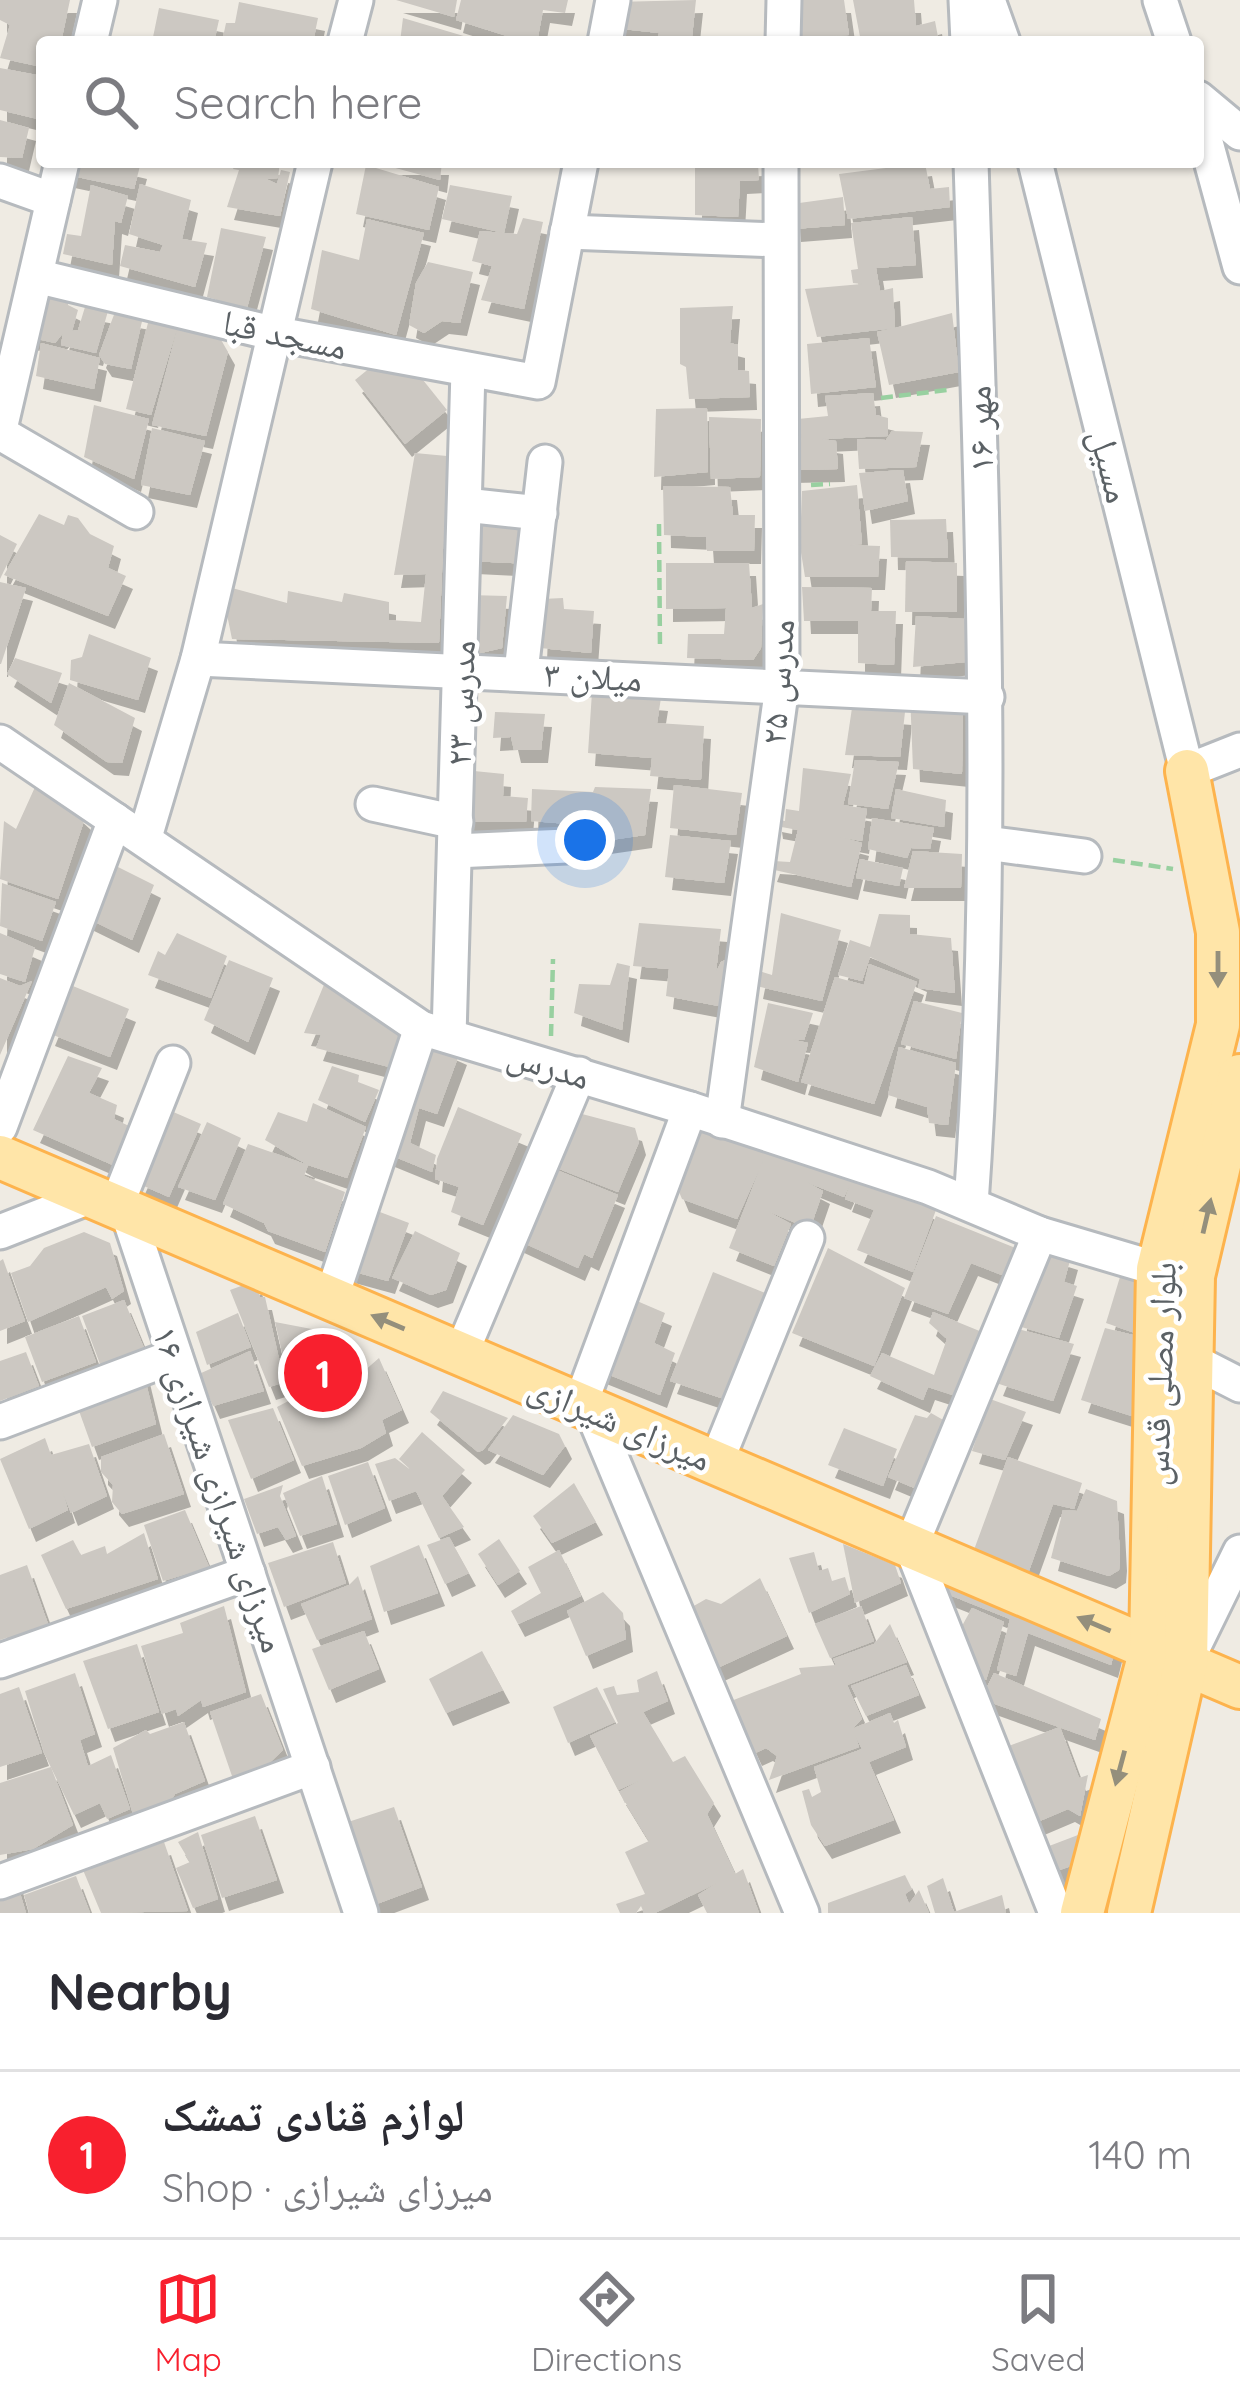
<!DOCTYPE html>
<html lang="en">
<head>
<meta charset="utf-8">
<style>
  body { margin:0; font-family:Quicksand,"Noto Naskh Arabic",sans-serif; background:#f2f2f3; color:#2b2b33 }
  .you { position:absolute; left:585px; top:840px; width:42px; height:42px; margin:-30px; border:9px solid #fff; border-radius:50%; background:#1a73e8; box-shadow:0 0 0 18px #1a73e833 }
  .badge { display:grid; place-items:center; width:78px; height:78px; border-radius:50%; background:#f8202e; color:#fff; font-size:39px; font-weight:700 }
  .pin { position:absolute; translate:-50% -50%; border:6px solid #fff; box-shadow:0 3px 12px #0006 }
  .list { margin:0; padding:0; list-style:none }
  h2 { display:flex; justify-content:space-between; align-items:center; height:156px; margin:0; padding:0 48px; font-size:51px }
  h2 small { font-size:39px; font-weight:400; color:#7c7c81 }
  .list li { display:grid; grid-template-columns:78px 1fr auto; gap:36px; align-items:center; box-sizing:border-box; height:168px; padding:0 48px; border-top:3px solid #e1e1e2 }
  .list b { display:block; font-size:45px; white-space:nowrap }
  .list p { margin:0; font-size:39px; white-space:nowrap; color:#7c7c81 }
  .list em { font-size:39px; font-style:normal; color:#7c7c81 }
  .icon { flex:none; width:66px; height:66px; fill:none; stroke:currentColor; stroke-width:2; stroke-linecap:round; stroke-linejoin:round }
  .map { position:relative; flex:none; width:1240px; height:1913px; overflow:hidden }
  .search { position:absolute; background:#fff; box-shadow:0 3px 9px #0004; left:36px; right:36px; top:36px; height:132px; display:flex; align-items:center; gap:30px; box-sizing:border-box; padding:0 42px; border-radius:12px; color:#7c7c81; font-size:45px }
  .sheet { height:324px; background:#fff }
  nav { display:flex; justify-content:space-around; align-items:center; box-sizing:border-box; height:168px; border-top:3px solid #e1e1e2; background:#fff; font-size:33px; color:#7c7c81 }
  nav a { display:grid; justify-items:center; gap:6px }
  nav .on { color:#f8202e }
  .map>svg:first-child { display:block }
</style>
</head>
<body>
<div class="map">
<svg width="1240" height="1913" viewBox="0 0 1240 1913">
  <defs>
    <filter id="shadow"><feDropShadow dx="7" dy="13" stdDeviation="0" flood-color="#0004"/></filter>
  </defs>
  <rect width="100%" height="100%" fill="#efebe3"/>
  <g fill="#ccc8c2" filter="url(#shadow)">
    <polygon points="0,0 70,0 61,42 42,42 42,67 0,58 10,25 0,20"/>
    <polygon points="396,0 457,0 454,17"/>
    <polygon points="461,0 568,0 565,13 543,10 537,42 506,42 507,36 456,20"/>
    <polygon points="696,0 692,37 698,42 657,42 659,33 613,28 615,2"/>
    <polygon points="789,0 844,0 849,35 789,38"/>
    <polygon points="853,0 914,0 916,26 935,21 938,37 861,42"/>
    <polygon points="239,2 318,18 313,42 222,42 226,23 235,23"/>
    <polygon points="159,8 219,20 214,42 152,42"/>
    <polygon points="403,18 467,37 466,42 400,42"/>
    <polygon points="0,68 42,76 42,120 0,110"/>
    <polygon points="0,120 29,128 22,158 0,157"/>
    <polygon points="66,162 123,162 140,166 134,189 63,174"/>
    <polygon points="236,162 280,162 278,178 266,179 277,184 281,170 290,172 280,216 227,207 239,170 233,169"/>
    <polygon points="373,162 442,162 440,180"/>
    <polygon points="758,163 759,180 740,181 738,217 695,215 695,165"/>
    <polygon points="925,163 930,189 949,187 950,207 848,219 839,174"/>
    <polygon points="366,165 439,187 429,230 356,214"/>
    <polygon points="140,184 191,200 182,239 207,243 195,287 120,266 125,245 160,252 163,245 129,234"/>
    <polygon points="91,185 128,196 121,223 115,221 112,265 63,254 67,234 81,236"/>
    <polygon points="450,185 512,196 504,233 442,219"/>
    <polygon points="843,197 845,225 794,229 792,204"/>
    <polygon points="912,217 916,265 876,268 880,291 893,288 895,328 952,313 959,372 889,385 877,332 895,328 817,337 805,289 862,284 853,283 851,270 858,269 851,223"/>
    <polygon points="523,218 543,222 524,309 481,300 492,266 472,261 480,231 517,234"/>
    <polygon points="367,219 424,233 396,335 311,309 322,250 359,260"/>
    <polygon points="221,228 266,237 247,308 207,297"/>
    <polygon points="428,262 473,272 460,323 442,321 424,333 409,325 416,283"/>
    <polygon points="35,289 69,297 68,305 78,310 72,331 78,330 85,307 108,311 96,353 61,345 63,333 55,343 24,336"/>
    <polygon points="733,306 730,343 738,345 738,370 749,371 750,397 689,399 686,367 680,364 680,308"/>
    <polygon points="151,311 180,318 151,415 126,409"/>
    <polygon points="115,312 143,317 131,369 105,364 99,355"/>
    <polygon points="177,330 220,338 228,352 206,436 152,425"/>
    <polygon points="869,338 876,387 811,394 807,344"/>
    <polygon points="41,343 100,358 94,389 36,376"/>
    <polygon points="382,358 407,360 447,410 405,444 355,380"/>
    <polygon points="873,393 876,415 888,418 888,436 822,439 836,441 838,469 786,470 798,419 828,416 825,396"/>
    <polygon points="94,405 149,419 134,479 84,457"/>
    <polygon points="707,408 708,472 654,477 656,409"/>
    <polygon points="709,417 761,419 760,477 711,479"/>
    <polygon points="152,428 205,441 190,495 141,485"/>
    <polygon points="892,431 923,432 916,467 859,469 857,439 886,440"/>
    <polygon points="415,453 447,456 439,643 232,639 221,585 287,603 288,591 342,602 344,593 389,602 389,620 421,622 426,574 394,575"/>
    <polygon points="903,470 908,501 865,511 859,473"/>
    <polygon points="857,485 862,544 850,545 880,546 878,577 805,577 800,546 802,491"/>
    <polygon points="663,486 730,487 733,515 755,515 754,551 707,551 706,537 664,535"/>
    <polygon points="39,514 64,525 68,515 78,518 90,534 114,546 108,568 126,576 108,616 4,575"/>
    <polygon points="474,514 540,514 533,564 470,561"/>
    <polygon points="946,519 948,558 891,557 890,520"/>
    <polygon points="0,535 17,544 0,579"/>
    <polygon points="906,561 957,563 957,612 905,612"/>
    <polygon points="666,563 749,563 752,608 763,604 761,648 753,660 687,658 688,634 724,634 726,608 666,609"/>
    <polygon points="0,582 26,588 1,664 0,664"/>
    <polygon points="802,587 872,588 871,611 896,611 894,665 858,663 858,621 804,621"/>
    <polygon points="468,595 507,596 502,648 472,655"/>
    <polygon points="563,598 564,609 594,611 591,653 540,648 542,599"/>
    <polygon points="916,616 965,619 966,662 913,667"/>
    <polygon points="89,634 151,658 138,700 70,680 71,660 82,657"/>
    <polygon points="15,658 62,673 51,703 7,674"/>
    <polygon points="69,683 135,718 122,763 107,762 54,725"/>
    <polygon points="592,692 661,698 657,723 704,726 701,780 650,776 652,758 588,753"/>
    <polygon points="910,693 963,698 962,774 913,769"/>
    <polygon points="852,708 905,712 900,757 845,755"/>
    <polygon points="495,712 545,714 541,750 514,750 511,737 493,738"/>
    <polygon points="855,760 899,762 888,809 848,804"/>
    <polygon points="803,768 851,774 843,805 867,809 862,841 840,837 862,843 851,887 770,869 773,861 790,862 798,830 776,826 775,819 785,821 786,809 799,811"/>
    <polygon points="464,770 504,774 503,796 528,798 526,822 462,822"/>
    <polygon points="40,776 85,818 58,899 0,879 4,821 16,829"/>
    <polygon points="674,785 742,793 736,835 670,828"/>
    <polygon points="595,787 651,789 645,835 597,842 593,826 531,821 532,789 593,792"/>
    <polygon points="896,789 946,800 944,827 891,818"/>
    <polygon points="872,818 934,828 930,849 911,848 907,858 868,849"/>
    <polygon points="670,835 731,841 724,883 665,877"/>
    <polygon points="913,851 962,854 961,888 904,888"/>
    <polygon points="860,859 903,868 899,886 856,878"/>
    <polygon points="104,860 154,885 132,940 83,916"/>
    <polygon points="2,883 56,902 42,941 0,926"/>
    <polygon points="781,913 841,930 822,1001 756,986 759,971 772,975"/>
    <polygon points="879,914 910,915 910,934 951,938 955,993 918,988 920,979 870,957 862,981 838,975 850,940 870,947"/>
    <polygon points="639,923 721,929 716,972 721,962 732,957 724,1007 666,996 669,969 633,966"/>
    <polygon points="0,933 35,948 25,982 0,974"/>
    <polygon points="177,933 227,956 211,998 148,975 158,951 165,955"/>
    <polygon points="229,960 273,978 248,1042 204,1020"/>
    <polygon points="617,963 630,966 622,1030 574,1013 579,984 610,985"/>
    <polygon points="869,964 917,982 874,1104 801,1082 835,977 864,985"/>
    <polygon points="328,975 412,1030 397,1069 316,1048 321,1035 304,1033"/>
    <polygon points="0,978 20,986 32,981 0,1055"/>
    <polygon points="68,984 129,1009 110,1057 48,1033"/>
    <polygon points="914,1001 962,1013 956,1059 901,1044"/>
    <polygon points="768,1003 813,1013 804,1040 790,1039 808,1043 798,1082 754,1067"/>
    <polygon points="426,1037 460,1052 437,1114 419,1108 410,1143 436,1155 432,1172 383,1152"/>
    <polygon points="899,1047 956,1063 948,1125 929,1123 927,1107 888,1095"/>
    <polygon points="68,1056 102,1068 89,1093 117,1105 114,1119 142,1132 115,1166 33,1130"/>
    <polygon points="332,1066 359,1075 358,1082 379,1090 365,1122 318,1100"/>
    <polygon points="313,1103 366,1127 347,1178 308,1165 304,1176 345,1192 325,1252 268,1231 264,1223 223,1204 248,1144 308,1165 265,1140 278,1112 307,1122"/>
    <polygon points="458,1107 522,1134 483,1225 451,1212 459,1187 435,1179 437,1159"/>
    <polygon points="567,1110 635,1128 639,1142 618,1192 544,1163"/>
    <polygon points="171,1111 201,1124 169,1197 137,1183"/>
    <polygon points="698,1117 928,1187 922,1204 936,1210 913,1272 857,1250 874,1210 845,1199 851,1182 844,1197 806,1182 823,1191 810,1229 765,1210 791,1224 774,1266 729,1248 763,1161 737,1219 682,1199 670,1170"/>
    <polygon points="207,1122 241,1138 215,1200 178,1187"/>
    <polygon points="542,1164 618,1195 592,1258 584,1254 578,1268 513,1238"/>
    <polygon points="364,1206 409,1223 388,1281 344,1269"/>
    <polygon points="936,1216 1018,1249 1007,1277 971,1263 948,1314 904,1298"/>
    <polygon points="415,1231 460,1253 446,1290 431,1295 392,1278"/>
    <polygon points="84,1232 110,1243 124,1291 112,1299 106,1287 28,1322 11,1273 30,1266 44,1248"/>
    <polygon points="1036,1246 1071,1257 1064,1282 1077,1286 1059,1338 1018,1326"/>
    <polygon points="828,1248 905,1288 874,1366 792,1333"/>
    <polygon points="3,1259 25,1321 0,1331 0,1261"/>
    <polygon points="1123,1267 1136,1272 1135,1333 1106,1323"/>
    <polygon points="713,1272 773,1296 730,1401 670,1381"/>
    <polygon points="255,1281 260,1297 265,1297 279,1359 283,1357 275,1322 343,1335 363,1372 379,1358 402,1410 382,1420 386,1433 361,1448 302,1466 277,1407 313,1388 305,1376 290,1380 283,1369 285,1382 269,1387 230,1290"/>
    <polygon points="623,1295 665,1313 654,1343 675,1353 660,1395 597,1370"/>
    <polygon points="124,1300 144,1348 100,1364 82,1316"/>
    <polygon points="933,1312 982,1332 959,1397 928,1387 923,1400 870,1376 882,1353 934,1375 947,1339 929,1323"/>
    <polygon points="238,1313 251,1347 207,1365 196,1332"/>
    <polygon points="79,1316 96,1362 42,1382 25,1337"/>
    <polygon points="1105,1328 1133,1335 1135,1417 1081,1400"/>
    <polygon points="1018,1329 1074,1344 1053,1401 996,1383"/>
    <polygon points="250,1351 264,1391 213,1406 199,1374"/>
    <polygon points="26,1352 39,1386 0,1401 0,1361"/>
    <polygon points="143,1371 156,1424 92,1447 74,1397"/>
    <polygon points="443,1391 508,1418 483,1450 478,1452 430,1412"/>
    <polygon points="990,1399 1026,1412 1005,1460 972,1451"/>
    <polygon points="273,1408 294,1460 251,1479 228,1420"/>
    <polygon points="931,1413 945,1421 919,1490 888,1477 915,1415 927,1418"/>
    <polygon points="513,1415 559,1434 565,1446 543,1475 488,1450"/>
    <polygon points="844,1428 897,1449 883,1486 828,1465"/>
    <polygon points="422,1432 465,1470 442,1496 464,1527 439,1538 416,1491 389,1501 375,1464 395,1458 412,1471 399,1459"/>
    <polygon points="164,1434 184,1494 122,1514 112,1502 113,1485 101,1472 101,1457"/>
    <polygon points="45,1438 51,1455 89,1444 107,1496 71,1513 62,1490 68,1510 29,1529 0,1459"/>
    <polygon points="1008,1457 1082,1483 1074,1509 1053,1504 1026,1579 971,1558"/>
    <polygon points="368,1462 385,1508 345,1525 328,1476"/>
    <polygon points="322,1476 337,1524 300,1536 283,1493"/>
    <polygon points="574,1483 596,1522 552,1543 533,1516"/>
    <polygon points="283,1485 280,1496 296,1536 286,1540 278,1527 257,1534 244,1499"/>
    <polygon points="1086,1489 1117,1501 1120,1558 1119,1570 1109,1576 1051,1558 1063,1510 1077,1511"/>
    <polygon points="185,1510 209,1567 163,1581 144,1525"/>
    <polygon points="144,1533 158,1579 66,1609 41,1555 73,1540 81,1555 105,1546 107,1554"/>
    <polygon points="449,1537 469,1573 445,1584 427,1545"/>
    <polygon points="499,1539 520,1571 498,1585 478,1554"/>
    <polygon points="333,1542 346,1583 284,1607 268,1563"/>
    <polygon points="843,1544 895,1565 901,1583 855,1603"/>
    <polygon points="419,1545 438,1593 384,1612 370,1566"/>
    <polygon points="559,1550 581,1596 518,1624 511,1611 541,1593 528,1567"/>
    <polygon points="814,1552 819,1571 828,1568 832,1581 845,1577 850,1594 809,1613 789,1558"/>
    <polygon points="27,1565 48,1624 0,1640 0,1575"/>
    <polygon points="927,1566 1118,1637 1111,1665 1028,1633 1016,1676 997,1670 1010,1619 937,1590"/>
    <polygon points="358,1576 372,1619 317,1640 301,1604 349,1585"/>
    <polygon points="760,1578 787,1636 713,1670 685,1611 706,1599 721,1604"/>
    <polygon points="603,1592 623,1613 626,1639 586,1656 567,1611"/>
    <polygon points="224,1606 246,1692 203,1707 201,1700 178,1716 176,1709 162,1714 141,1646 183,1633 180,1623"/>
    <polygon points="861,1606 874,1641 830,1658 815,1624"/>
    <polygon points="972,1608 1004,1622 986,1680 966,1673 958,1633"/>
    <polygon points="890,1624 907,1662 847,1685 862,1719 852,1729 890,1713 894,1723 898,1720 906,1747 869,1762 894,1820 825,1846 811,1825 802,1791 809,1789 812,1797 821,1792 814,1767 862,1749 855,1735 859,1747 769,1780 777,1756 766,1748 755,1753 731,1701 801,1674 799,1668 836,1665 833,1659 874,1644"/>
    <polygon points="364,1631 379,1669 329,1690 312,1649"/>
    <polygon points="137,1644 159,1712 108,1729 83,1661"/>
    <polygon points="482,1651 503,1690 446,1713 429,1679"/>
    <polygon points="906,1665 919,1695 866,1716 851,1686"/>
    <polygon points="657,1671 668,1701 643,1712 673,1762 685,1756 714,1803 707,1814 735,1874 743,1869 759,1913 707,1913 698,1895 717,1883 655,1913 644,1913 641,1906 636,1913 620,1913 616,1904 645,1894 625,1852 649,1841 619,1792 643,1779 618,1790 590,1736 618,1723 603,1689 614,1686 617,1695 639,1692 637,1680"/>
    <polygon points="75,1673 95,1734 80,1740 88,1766 111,1755 130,1809 107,1819 100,1803 74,1815 44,1753 25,1691"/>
    <polygon points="994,1673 1101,1719 1095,1740 981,1699"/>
    <polygon points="19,1687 42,1753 0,1767 0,1694"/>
    <polygon points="597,1687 615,1722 568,1743 553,1707"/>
    <polygon points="261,1694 283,1750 265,1767 233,1779 210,1712"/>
    <polygon points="184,1722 205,1781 175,1794 169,1804 133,1814 113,1748 146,1730 150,1734"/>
    <polygon points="1060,1727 1079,1778 1088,1775 1080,1816 1068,1809 1028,1826 1006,1747"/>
    <polygon points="51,1767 73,1825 33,1849 0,1855 0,1783"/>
    <polygon points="394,1807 422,1887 374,1905 342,1824"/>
    <polygon points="255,1816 277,1880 222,1898 201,1835"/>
    <polygon points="198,1832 218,1899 193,1908 176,1868 190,1862 178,1842"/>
    <polygon points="1078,1835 1074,1865 1045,1875 1036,1851"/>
    <polygon points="164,1842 188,1911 101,1913 83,1870"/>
    <polygon points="905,1875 912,1889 905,1894 909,1904 919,1890 929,1913 828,1913 828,1903"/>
    <polygon points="76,1876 90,1913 29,1913 24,1895"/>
    <polygon points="943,1878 954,1912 1002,1895 1006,1913 935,1913 927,1886"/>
    <polygon points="16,1880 26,1913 0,1913 0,1886"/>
  </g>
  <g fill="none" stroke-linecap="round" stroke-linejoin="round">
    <g stroke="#b6babe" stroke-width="39">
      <g id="minor">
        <polyline points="966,0 968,42"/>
        <polyline points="988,0 1003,42"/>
        <polyline points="1160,0 1174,42"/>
        <polyline points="90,42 100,0"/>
        <polyline points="345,42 356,0"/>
        <polyline points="605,42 613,0"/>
        <polyline points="783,42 784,0"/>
        <polyline points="1198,98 1240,133"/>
        <polyline points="1198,113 1240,267"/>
        <polyline points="1035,162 1187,771 1240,750"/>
        <polyline points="0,181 53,200"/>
        <polyline points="567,232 779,240"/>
        <polyline points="36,276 272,333 538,382 581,162"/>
        <polyline points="0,429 62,162"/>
        <polyline points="0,433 136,512"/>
        <polyline points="465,505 540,513"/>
        <polyline points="198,659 987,697"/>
        <polyline points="521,672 545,462"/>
        <polyline points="0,742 421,1028 690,1109 928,1187 1040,1234 1158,1269"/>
        <polyline points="373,804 456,822"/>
        <polyline points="145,837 198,659 315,162"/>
        <polyline points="986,843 1084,856"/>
        <polyline points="455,851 567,846"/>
        <polyline points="449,1036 468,370"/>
        <polyline points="722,1121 782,686 781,162"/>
        <polyline points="0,1127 115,820"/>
        <path d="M 971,1204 C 996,856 982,510 971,162"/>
        <polyline points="116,1207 173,1063"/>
        <polyline points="127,1211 361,1913"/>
        <polyline points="0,1232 92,1196"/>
        <polyline points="1040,1234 911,1546 1056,1913"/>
        <polyline points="331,1299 421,1028"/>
        <polyline points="461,1354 579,1074"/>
        <polyline points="1191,1360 1240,1385"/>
        <polyline points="580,1405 690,1109"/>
        <polyline points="591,1409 802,1913"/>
        <polyline points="0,1422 175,1356"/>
        <polyline points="716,1463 807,1238"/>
        <polyline points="1189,1656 1240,1552"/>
        <polyline points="0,1661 248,1573"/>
        <polyline points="0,1882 313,1767"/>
      </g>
    </g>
    <g stroke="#fdb34d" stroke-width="48">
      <g id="major">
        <polyline points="0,1157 1240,1687"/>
        <polyline points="1082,1913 1151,1649 1158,1269 1218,1025 1218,932 1187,771"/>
        <polyline points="1129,1913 1186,1663 1193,1276 1240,1076"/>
      </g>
    </g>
    <g stroke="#98d0a0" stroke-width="4.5" stroke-dasharray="12 6" stroke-linecap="butt">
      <polyline points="881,398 947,390"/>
      <polyline points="811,485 830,484"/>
      <polyline points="659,524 660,650"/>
      <polyline points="1113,860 1173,869"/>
      <polyline points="551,1036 553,959"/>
    </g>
    <use href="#minor" stroke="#fff" stroke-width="33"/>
    <use href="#major" stroke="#ffe5a8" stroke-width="42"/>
  </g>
  <defs><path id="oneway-solid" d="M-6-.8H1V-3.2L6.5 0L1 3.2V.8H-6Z" transform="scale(3)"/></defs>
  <g fill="#948f7c">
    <use href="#oneway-solid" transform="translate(1218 969) rotate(90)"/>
    <use href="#oneway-solid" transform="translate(1207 1216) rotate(-77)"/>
    <use href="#oneway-solid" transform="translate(388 1322) rotate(-157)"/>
    <use href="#oneway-solid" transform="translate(1094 1624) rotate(-157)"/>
    <use href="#oneway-solid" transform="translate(1120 1768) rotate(105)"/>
  </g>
  <g text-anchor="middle" stroke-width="9" stroke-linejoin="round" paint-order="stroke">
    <g font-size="36" fill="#5b6165" stroke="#fff">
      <text transform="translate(285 334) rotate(12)" y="13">مسجد قبا</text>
      <text transform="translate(979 429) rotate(-92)" y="13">مهر ۱۶</text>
      <text transform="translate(1111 466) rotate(76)" y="13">مسیل</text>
      <text transform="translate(593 676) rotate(3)" y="13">میلان ۳</text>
      <text transform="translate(777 682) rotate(-86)" y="13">مدرس ۲۵</text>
      <text transform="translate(460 703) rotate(-88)" y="13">مدرس ۲۳</text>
      <text transform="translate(549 1065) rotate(17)" y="13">مدرس</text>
      <text transform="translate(1159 1374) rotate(-88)" y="13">بلوار مصلی قدس</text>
      <text transform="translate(620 1422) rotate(23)" y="13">میرزای شیرازی</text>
      <text transform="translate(220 1489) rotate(71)" y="13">میرزای شیرازی شیرازی ۱۶</text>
    </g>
  </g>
</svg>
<div class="you"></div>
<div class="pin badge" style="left:323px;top:1373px">1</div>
<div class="search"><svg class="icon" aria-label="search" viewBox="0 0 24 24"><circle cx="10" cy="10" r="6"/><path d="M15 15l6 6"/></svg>Search here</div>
</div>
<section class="sheet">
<h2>Nearby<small></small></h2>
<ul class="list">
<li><span class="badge">1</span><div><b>لوازم قنادی تمشک</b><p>Shop · میرزای شیرازی</p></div><em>140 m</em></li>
</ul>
</section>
<nav>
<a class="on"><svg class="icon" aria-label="map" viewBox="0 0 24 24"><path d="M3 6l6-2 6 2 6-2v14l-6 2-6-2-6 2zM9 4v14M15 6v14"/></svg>Map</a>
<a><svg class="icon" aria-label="directions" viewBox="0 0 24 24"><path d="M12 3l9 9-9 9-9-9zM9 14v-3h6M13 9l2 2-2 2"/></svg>Directions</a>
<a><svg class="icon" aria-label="saved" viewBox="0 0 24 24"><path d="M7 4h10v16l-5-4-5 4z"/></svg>Saved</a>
</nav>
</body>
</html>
